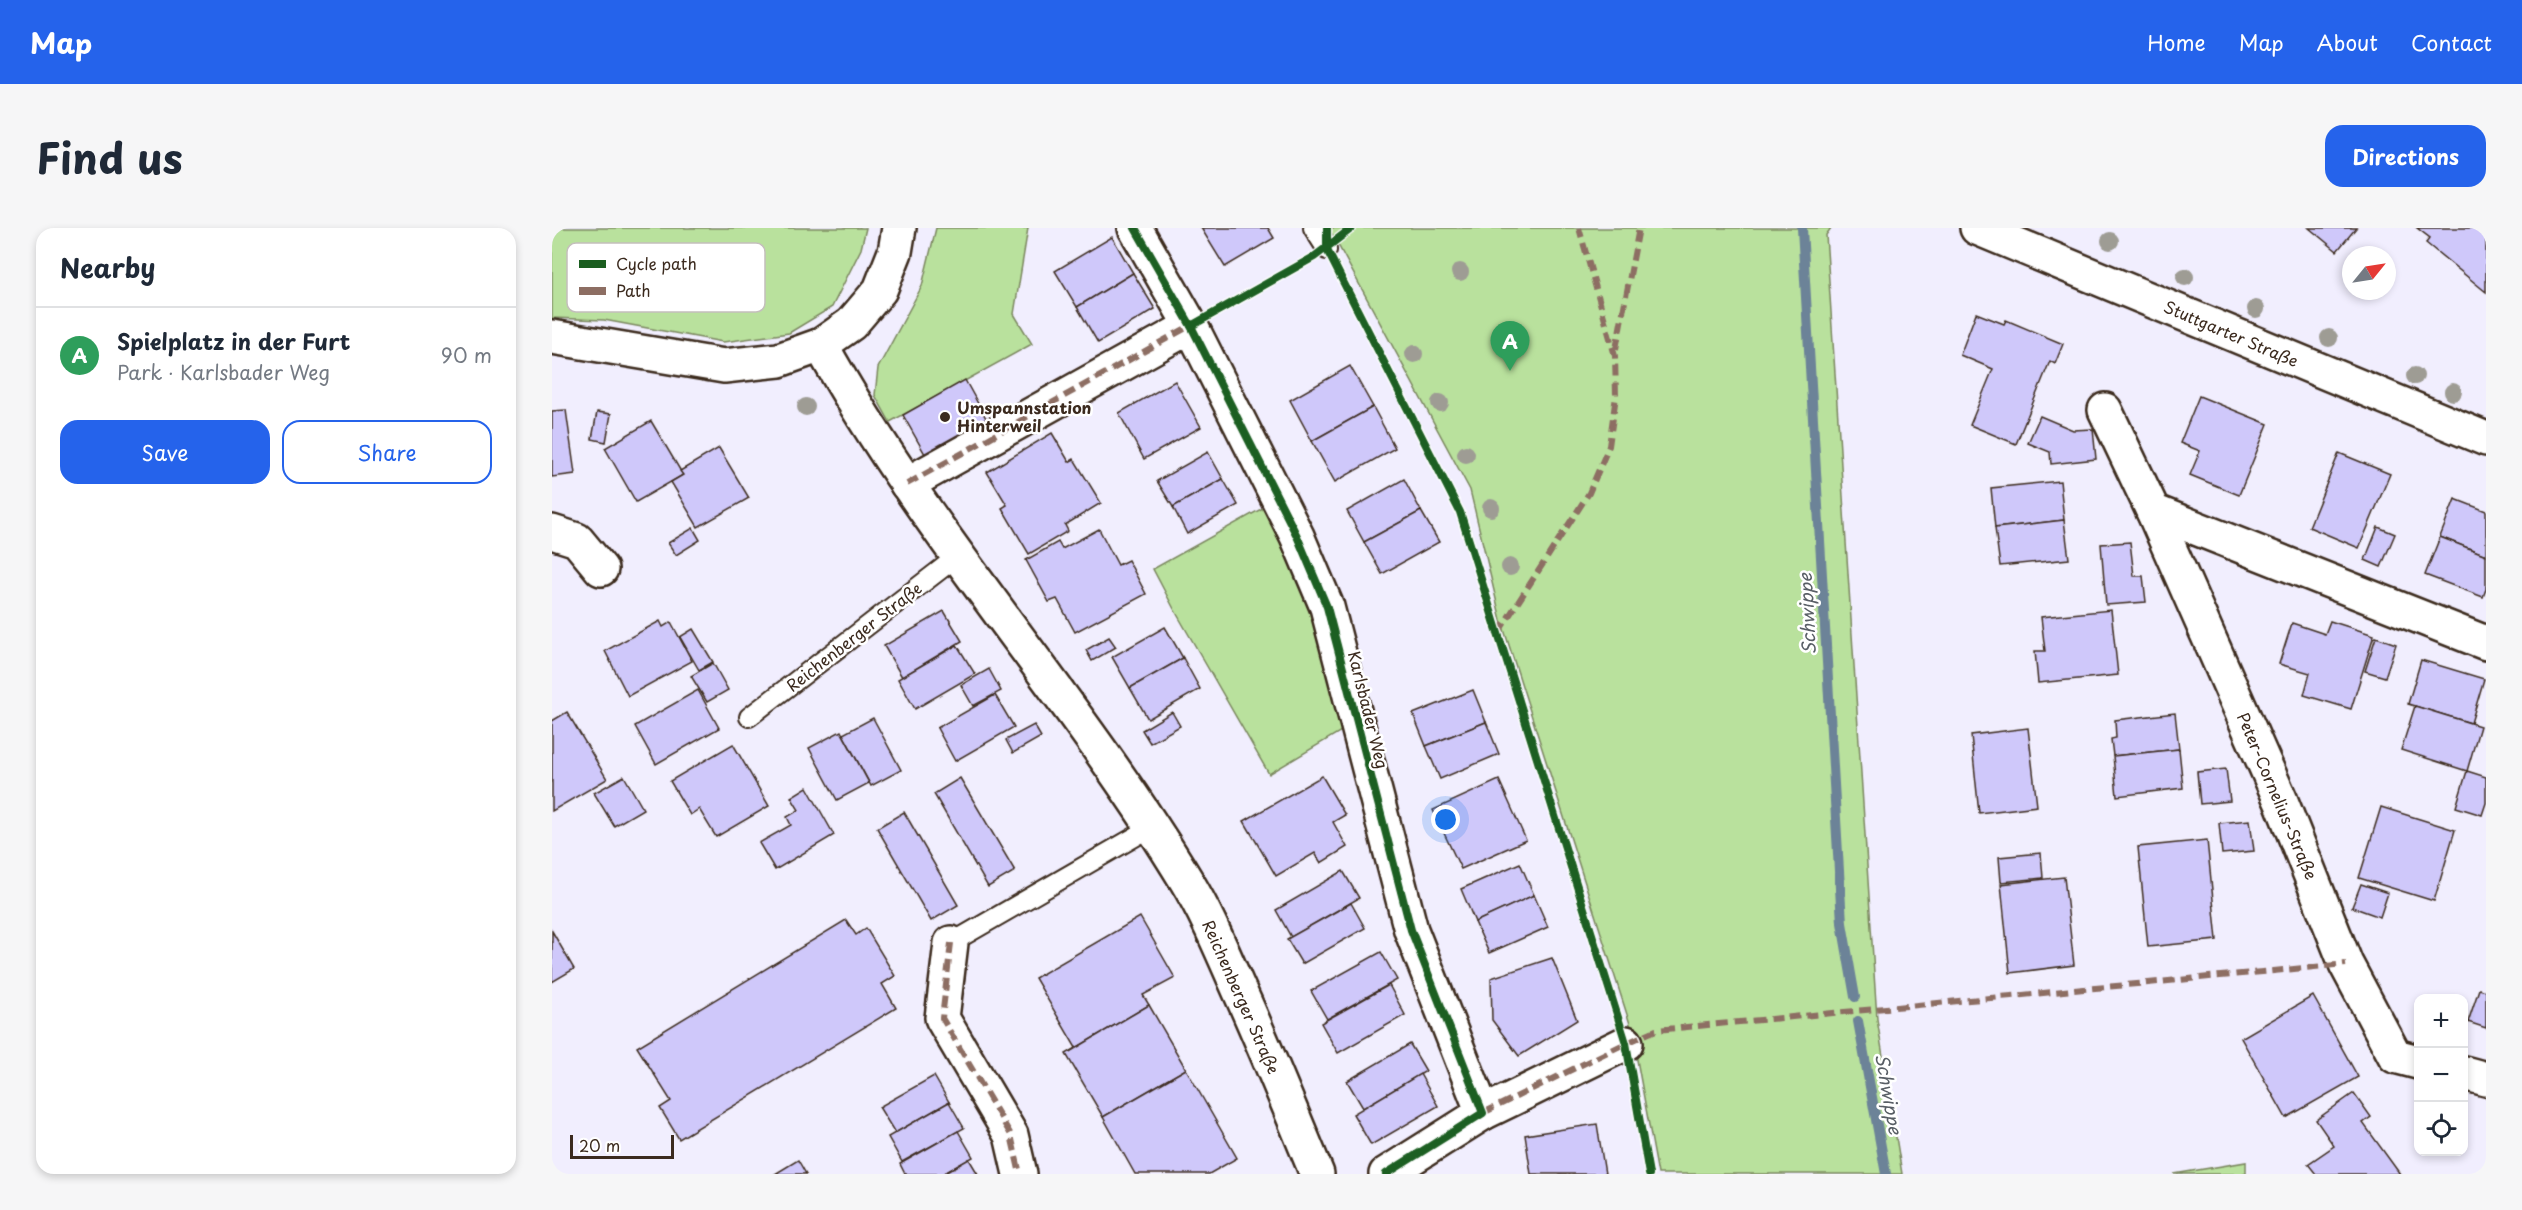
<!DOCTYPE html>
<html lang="en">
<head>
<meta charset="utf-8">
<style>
  body { margin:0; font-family:"Playpen Sans",sans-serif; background:#f6f6f7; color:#1f2937 }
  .controls { position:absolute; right:18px; bottom:18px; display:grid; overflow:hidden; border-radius:12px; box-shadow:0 3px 9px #0003 }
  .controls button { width:54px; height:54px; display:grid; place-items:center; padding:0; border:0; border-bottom:2px solid #e0e1e3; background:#fff; color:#1f2937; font:30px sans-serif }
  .compass { position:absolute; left:1790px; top:18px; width:54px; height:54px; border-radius:50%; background:#fff; box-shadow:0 3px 9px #0003; rotate:60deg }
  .scale { position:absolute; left:18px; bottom:15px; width:104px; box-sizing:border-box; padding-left:6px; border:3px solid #3b2a1e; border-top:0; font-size:16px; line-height:21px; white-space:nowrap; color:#3b2a1e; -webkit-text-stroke:4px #fff; paint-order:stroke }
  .you { position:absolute; left:894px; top:592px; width:21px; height:21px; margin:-15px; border:4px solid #fff; border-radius:50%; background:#1a73e8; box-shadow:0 0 0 9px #1a73e833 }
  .badge { display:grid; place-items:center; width:39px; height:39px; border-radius:50%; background:#2563eb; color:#fff; font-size:20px; font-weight:700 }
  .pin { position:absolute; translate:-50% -50px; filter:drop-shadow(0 2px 3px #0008) }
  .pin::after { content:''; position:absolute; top:32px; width:21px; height:18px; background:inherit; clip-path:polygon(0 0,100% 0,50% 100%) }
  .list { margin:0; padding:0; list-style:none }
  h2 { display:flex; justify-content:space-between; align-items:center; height:78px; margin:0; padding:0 24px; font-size:26px }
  h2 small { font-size:20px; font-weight:400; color:#747a83 }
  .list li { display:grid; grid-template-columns:39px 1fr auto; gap:18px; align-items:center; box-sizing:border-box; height:96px; padding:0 24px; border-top:2px solid #e0e1e3 }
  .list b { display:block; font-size:22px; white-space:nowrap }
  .list p { margin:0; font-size:20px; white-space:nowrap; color:#747a83 }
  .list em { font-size:20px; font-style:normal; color:#747a83 }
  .actions { display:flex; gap:12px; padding:18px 24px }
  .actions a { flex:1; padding:14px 0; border:2px solid #2563eb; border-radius:18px; text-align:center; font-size:21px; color:#2563eb }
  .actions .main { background:#2563eb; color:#fff }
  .icon { flex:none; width:33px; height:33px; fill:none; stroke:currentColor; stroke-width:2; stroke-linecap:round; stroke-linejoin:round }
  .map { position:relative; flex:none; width:1934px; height:946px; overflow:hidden; border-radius:18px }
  header { display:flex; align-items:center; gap:36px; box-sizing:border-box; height:84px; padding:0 30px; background:#2563eb; color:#fff }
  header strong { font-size:28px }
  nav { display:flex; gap:33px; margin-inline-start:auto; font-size:21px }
  .intro { display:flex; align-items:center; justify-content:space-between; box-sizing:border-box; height:144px; padding:0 36px }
  h1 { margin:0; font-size:42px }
  .button { padding:15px 27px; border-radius:18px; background:#2563eb; color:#fff; font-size:21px; font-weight:700 }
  main { display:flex; gap:36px; padding:0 36px }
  aside { flex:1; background:#fff; border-radius:18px; box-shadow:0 3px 9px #0003 }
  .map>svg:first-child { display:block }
</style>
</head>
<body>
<header>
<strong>Map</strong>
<nav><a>Home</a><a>Map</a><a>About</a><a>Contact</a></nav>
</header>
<div class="intro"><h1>Find us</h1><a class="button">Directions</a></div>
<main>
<aside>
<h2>Nearby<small></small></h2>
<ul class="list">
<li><span class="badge" style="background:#2e9e5b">A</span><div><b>Spielplatz in der Furt</b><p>Park · Karlsbader Weg</p></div><em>90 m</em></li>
</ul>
<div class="actions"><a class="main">Save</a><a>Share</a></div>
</aside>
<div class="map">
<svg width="1934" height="946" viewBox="0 0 1934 946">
  <rect width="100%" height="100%" fill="#f1eefe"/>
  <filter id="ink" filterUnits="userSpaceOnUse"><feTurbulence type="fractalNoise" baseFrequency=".0167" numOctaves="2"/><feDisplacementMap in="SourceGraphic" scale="12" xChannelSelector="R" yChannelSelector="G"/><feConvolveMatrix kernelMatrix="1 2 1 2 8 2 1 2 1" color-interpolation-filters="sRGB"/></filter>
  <g filter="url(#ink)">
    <g fill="#b9e19d" stroke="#7a865e" stroke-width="1.5">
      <polygon points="0,0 314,0 309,21 280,79 237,105 171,114 52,92 0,90"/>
      <polygon points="384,0 476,0 462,86 480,116 338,194 323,167 326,140 370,58"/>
      <polygon points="777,0 1279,0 1274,7 1325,791 1350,946 1106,946 1079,799 949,392 918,262"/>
      <polygon points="718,276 751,347 796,499 717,546 622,381 601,341"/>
      <polygon points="1694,934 1694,946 1622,946"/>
    </g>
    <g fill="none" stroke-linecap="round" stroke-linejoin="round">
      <g stroke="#6c8398" stroke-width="10">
        <polyline points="1250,0 1290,695 1303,769"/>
        <polyline points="1306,793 1334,946"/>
      </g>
    </g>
    <g fill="#cfc8fa" stroke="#3b2a1e" stroke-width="1.5">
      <polygon points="649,0 716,0 722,10 673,39"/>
      <polygon points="1757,0 1804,0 1785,23"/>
      <polygon points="1865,0 1934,0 1934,64 1874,15 1878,10"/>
      <polygon points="560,9 581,45 525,79 503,43"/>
      <polygon points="581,45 603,81 546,115 525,79"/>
      <polygon points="1424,85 1452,96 1454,92 1511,116 1503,136 1498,133 1464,216 1418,197 1441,141 1408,127"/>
      <polygon points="798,138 821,179 760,213 738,172"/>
      <polygon points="413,152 435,192 373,226 351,187"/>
      <polygon points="623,153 649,199 592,231 567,185"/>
      <polygon points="1647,168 1716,196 1687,267 1638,247 1648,223 1628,215"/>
      <polygon points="821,179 843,220 783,254 760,213"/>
      <polygon points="14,182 23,246 0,249 0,183"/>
      <polygon points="45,184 59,186 54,214 40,211"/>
      <polygon points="1488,188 1521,202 1541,201 1544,231 1499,236 1498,224 1476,215"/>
      <polygon points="99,193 131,247 84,274 53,220"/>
      <polygon points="500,205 517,234 522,231 549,275 513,297 516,303 477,326 450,280 455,277 435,244"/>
      <polygon points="167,220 197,270 146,299 119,254 131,247 128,243"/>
      <polygon points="656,224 671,251 621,279 605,253"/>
      <polygon points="1787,225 1838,246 1807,320 1757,299"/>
      <polygon points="671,251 686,277 635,306 621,279"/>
      <polygon points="852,251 869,283 812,314 795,283"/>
      <polygon points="1508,253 1512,292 1443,300 1439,260"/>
      <polygon points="1903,271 1934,283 1934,327 1888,309"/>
      <polygon points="869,283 887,314 830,346 812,314"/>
      <polygon points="1512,292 1517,331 1448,338 1443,300"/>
      <polygon points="1826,299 1843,306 1829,339 1813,332"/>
      <polygon points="141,300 148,312 124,327 116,315"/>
      <polygon points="547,301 566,337 576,332 594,366 523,404 505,371 497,374 474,332 506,314 510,321"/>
      <polygon points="1888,309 1934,327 1934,361 1931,369 1873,347"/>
      <polygon points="1578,314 1582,348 1591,348 1594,374 1554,377 1549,316"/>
      <polygon points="1559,382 1566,447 1486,455 1483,423 1493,423 1489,389"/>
      <polygon points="392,383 410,413 350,449 332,418"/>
      <polygon points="108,393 111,399 119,394 140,433 76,468 53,423"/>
      <polygon points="1778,393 1822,407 1799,481 1752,467 1758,445 1727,436 1740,395 1773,406"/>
      <polygon points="613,399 631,430 578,460 560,429"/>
      <polygon points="141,401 161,434 147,442 128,409"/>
      <polygon points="557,409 564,419 540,433 534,422"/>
      <polygon points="1824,409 1844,416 1833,449 1813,443"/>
      <polygon points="405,417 423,446 363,481 346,451"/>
      <polygon points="631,430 648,461 596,491 578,460"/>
      <polygon points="1869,432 1932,451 1919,495 1856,476"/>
      <polygon points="161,435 176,462 155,474 139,448"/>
      <polygon points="437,441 449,463 421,478 409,457"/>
      <polygon points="146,462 167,500 104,536 83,498"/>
      <polygon points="921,462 934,494 874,518 861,486"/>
      <polygon points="443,467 462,499 403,533 385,500"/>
      <polygon points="1863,478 1928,498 1915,543 1849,522"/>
      <polygon points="15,484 55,551 0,583 0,493"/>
      <polygon points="620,484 628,498 598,515 590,502"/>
      <polygon points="1623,485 1627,521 1561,528 1559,511 1564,510 1563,492"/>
      <polygon points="321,490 349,542 319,558 291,506"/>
      <polygon points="934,494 947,526 888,551 874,518"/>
      <polygon points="482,497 489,509 461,525 454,512"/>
      <polygon points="1476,500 1485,578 1427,585 1419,507"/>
      <polygon points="289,503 317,555 285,572 257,520"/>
      <polygon points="181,516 217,578 164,609 147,581 138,587 118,553"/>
      <polygon points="1627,521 1631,560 1565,568 1561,528"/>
      <polygon points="1674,541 1678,573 1648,576 1645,544"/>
      <polygon points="1915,543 1934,549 1934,575 1930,587 1904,579"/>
      <polygon points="72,548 91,581 62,598 42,565"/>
      <polygon points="770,548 793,587 781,594 795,619 769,635 763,625 724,648 692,593"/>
      <polygon points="408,550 463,643 436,659 382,566"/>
      <polygon points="947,552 974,612 909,641 881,582"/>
      <polygon points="255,559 282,607 223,642 207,615 239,597 235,589 247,582 239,569"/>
      <polygon points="1829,579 1903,602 1882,673 1807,650"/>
      <polygon points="352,584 406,677 379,693 325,600"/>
      <polygon points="1698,592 1702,623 1670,626 1667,595"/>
      <polygon points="1655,612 1665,712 1596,719 1586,619"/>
      <polygon points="1489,625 1491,650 1449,654 1447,629"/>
      <polygon points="968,635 982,667 923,694 909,661"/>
      <polygon points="791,643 807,670 739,709 724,682"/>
      <polygon points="1512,649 1522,737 1458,745 1449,656"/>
      <polygon points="1809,656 1836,665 1828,689 1800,679"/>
      <polygon points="982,667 996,699 937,725 923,694"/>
      <polygon points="799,675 813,700 750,736 735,711"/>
      <polygon points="588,689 623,750 591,767 597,777 524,820 483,750"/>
      <polygon points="294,692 304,707 314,700 343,748 330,756 344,780 127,911 108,880 119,873 85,819"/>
      <polygon points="0,703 22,741 0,754"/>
      <polygon points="829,724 845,752 775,791 759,763"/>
      <polygon points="1000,730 1025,792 967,828 940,792 939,750"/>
      <polygon points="837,757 853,787 786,825 769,795"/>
      <polygon points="1927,761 1934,763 1934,800 1916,794"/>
      <polygon points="1761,768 1806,849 1734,890 1689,810"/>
      <polygon points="597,777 634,841 551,889 514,826"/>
      <polygon points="858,816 874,843 811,880 795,853"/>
      <polygon points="634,841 685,930 657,946 583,946 551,889"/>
      <polygon points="868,846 886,878 819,917 801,886"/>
      <polygon points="382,848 397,874 343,905 327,879"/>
      <polygon points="1802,865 1819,889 1811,895 1848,946 1764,946 1756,936 1782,918 1764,892"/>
      <polygon points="397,874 412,900 350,934 336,909"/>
      <polygon points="1045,896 1053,946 979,946 973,907"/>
      <polygon points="406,903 421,929 391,946 353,946 348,936"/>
      <polygon points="417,931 426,946 391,946"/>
      <polygon points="246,932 254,946 223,946"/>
    </g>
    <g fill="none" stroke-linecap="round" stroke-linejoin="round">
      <g stroke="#3b2a1e" stroke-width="22">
        <g id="service">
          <polyline points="761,0 775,22"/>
          <polyline points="197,489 406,328"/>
          <polyline points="399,715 600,599"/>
        </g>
      </g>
      <g stroke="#3b2a1e" stroke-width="38">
        <g id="minor">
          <polyline points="583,0 639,98 745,308 775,379 859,702 931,885 834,946"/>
          <path d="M 269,117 C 373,306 522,467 634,652 C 656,688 672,728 689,766 C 716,826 740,886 765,946"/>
          <polyline points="1553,182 1601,283 1934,415"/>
          <polyline points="355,256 639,98"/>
          <polyline points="1601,283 1729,573 1794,736 1843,828 1866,834"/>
          <polyline points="0,304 25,312 49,341"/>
          <polyline points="399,715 390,790 459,907 468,946"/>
          <polyline points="1912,845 1934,851"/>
          <polyline points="931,885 1074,815"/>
        </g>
      </g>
      <g stroke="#3b2a1e" stroke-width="38">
        <polyline id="tertiary" points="0,109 172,138 227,132 269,117 299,96 328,62 343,24 347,0"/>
      </g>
      <g stroke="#3b2a1e" stroke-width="38">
        <polyline id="secondary" points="1425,0 1934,211"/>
      </g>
      <use href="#service" stroke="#fff" stroke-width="18"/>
      <use href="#minor" stroke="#fff" stroke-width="33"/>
      <use href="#tertiary" stroke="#fff" stroke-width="33"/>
      <use href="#secondary" stroke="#fff" stroke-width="33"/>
      <g stroke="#8d6e63" stroke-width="6" stroke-dasharray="12 6" stroke-linecap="butt">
        <polyline points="1064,121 1087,0"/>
        <polyline points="355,256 643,95"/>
        <polyline points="946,405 1037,265 1057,218 1064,168 1063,128 1027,0"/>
        <polyline points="399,715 390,790 459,907 468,946"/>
        <polyline points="931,885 1068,818 1104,802 1794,736"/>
      </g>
      <g stroke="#fff" stroke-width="11">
        <g id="cycleway">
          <polyline points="583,0 639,98 745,308 775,379 859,702 931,885 834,946"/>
          <polyline points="775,0 775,22 908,284 1074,815 1097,946"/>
          <polyline points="639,98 762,29 800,0"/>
        </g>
      </g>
      <use href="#cycleway" stroke="#1b5e20" stroke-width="8"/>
    </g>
    <g fill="#9e9c94">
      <circle cx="1558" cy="13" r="9"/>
      <circle cx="908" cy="44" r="9"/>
      <circle cx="1633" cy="49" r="9"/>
      <circle cx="1704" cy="81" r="9"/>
      <circle cx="1777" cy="110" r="9"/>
      <circle cx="862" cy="126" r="9"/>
      <circle cx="1863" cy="148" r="9"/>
      <circle cx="1901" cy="164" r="9"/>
      <circle cx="888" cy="175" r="9"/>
      <circle cx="254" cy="179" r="9"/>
      <circle cx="914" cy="226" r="9"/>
      <circle cx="939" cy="280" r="9"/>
      <circle cx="958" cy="339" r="9"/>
    </g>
  </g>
  <circle fill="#3b2a1e" stroke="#fff" stroke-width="2" cx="393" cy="189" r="6"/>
  <g text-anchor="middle" stroke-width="5" stroke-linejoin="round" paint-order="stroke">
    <g font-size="16" fill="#3b2a1e" stroke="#fff">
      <text transform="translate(1679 106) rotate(23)" y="6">Stuttgarter Straße</text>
      <text transform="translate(302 409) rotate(-38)" y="6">Reichenberger Straße</text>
      <text transform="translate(816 482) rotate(76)" y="6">Karlsbader Weg</text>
      <text transform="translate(1725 568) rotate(67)" y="6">Peter-Cornelius-Straße</text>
      <text transform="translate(689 769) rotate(66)" y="6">Reichenberger Straße</text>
    </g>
    <g font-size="16" font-weight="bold" fill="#3b2a1e" stroke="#fff" text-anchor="start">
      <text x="405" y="186">Umspannstation<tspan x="405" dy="18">Hinterweil</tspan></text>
    </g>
    <g font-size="18" font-style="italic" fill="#585e65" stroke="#fff">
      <text transform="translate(1256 386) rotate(-93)" y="6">Schwippe</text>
      <text transform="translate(1336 866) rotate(80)" y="6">Schwippe</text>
    </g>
  </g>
  <rect x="15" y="15" width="198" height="69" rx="9" fill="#fff" stroke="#c4bfbc" stroke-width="1.5"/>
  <rect x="27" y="32" width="27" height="8" fill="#1b5e20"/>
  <rect x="27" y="59" width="27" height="8" fill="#8d6e63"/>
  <g font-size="16" fill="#3b2a1e">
    <text x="64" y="42">Cycle path</text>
    <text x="64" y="69">Path</text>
  </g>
</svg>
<div class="controls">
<button>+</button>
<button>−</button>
<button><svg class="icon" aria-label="locate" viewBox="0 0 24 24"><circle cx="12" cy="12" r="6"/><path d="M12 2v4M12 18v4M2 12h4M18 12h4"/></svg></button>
</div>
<svg class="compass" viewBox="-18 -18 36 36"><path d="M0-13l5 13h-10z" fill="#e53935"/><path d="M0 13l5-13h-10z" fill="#747a83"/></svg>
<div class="scale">20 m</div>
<div class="you"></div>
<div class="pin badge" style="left:958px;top:143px;background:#2e9e5b">A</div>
</div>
</main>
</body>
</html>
